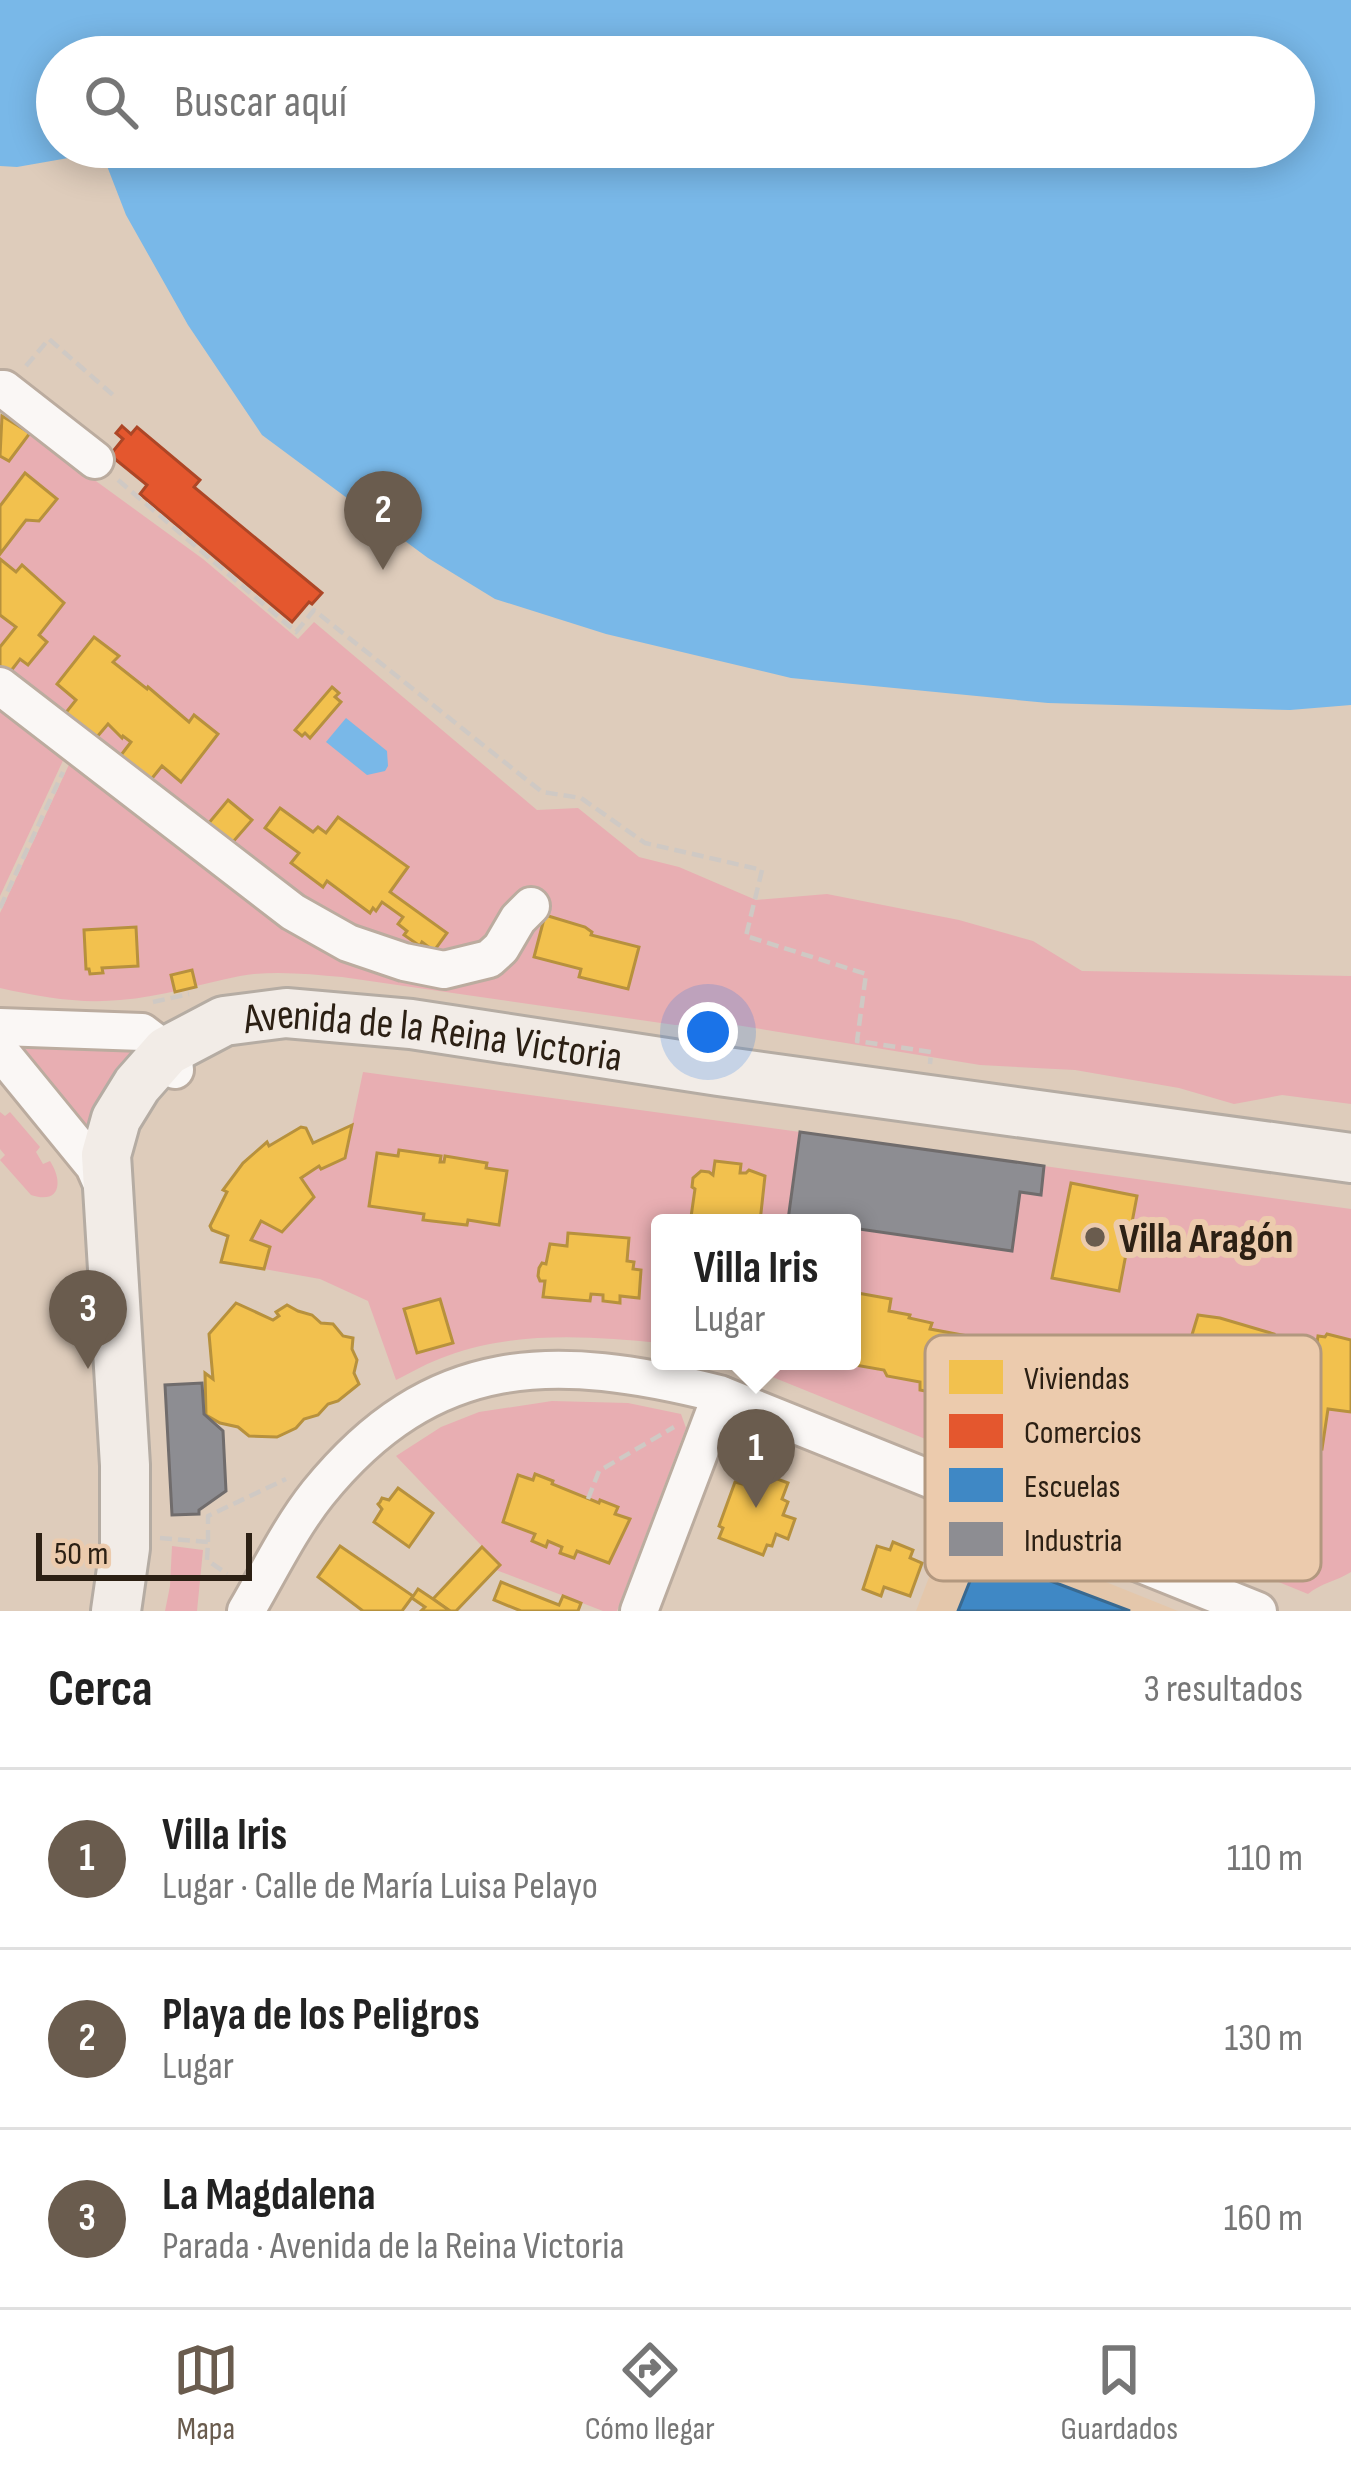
<!DOCTYPE html>
<html lang="es">
<head>
<meta charset="utf-8">
<style>
  body { margin:0; font-family:"Sofia Sans Condensed",sans-serif; background:#f6f6f6; color:#222 }
  .scale { position:absolute; left:36px; bottom:30px; width:216px; box-sizing:border-box; padding-left:12px; border:6px solid #2c2014; border-top:0; font-size:33px; line-height:42px; white-space:nowrap; color:#2c2014; -webkit-text-stroke:9px #eccbad; paint-order:stroke }
  .you { position:absolute; left:708px; top:1032px; width:42px; height:42px; margin:-30px; border:9px solid #fff; border-radius:50%; background:#1a73e8; box-shadow:0 0 0 18px #1a73e833 }
  .badge { display:grid; place-items:center; width:78px; height:78px; border-radius:50%; background:#6a5c4e; color:#fff; font-size:39px; font-weight:700 }
  .pin { position:absolute; translate:-50% -99px; filter:drop-shadow(0 3px 6px #0008) }
  .pin::after { content:''; position:absolute; top:63px; width:42px; height:36px; background:inherit; clip-path:polygon(0 0,100% 0,50% 100%) }
  .popup { position:absolute; left:651px; top:1214px; width:210px; height:156px; box-sizing:border-box; display:grid; place-content:center; border-radius:12px; background:#fff; filter:drop-shadow(0 3px 9px #0005); font-size:39px; white-space:nowrap; color:#767676 }
  .popup b { font-size:45px; color:#222 }
  .popup::after { content:''; position:absolute; left:50%; top:100%; margin-left:-24px; border:24px solid transparent; border-top-color:#fff }
  .list { margin:0; padding:0; list-style:none }
  h2 { display:flex; justify-content:space-between; align-items:center; height:156px; margin:0; padding:0 48px; font-size:51px }
  h2 small { font-size:39px; font-weight:400; color:#767676 }
  .list li { display:grid; grid-template-columns:78px 1fr auto; gap:36px; align-items:center; box-sizing:border-box; height:180px; padding:0 48px; border-top:3px solid #e0e0e0 }
  .list b { display:block; font-size:45px; white-space:nowrap }
  .list p { margin:0; font-size:39px; white-space:nowrap; color:#767676 }
  .list em { font-size:39px; font-style:normal; color:#767676 }
  .icon { flex:none; width:66px; height:66px; fill:none; stroke:currentColor; stroke-width:2; stroke-linecap:round; stroke-linejoin:round }
  .map { position:relative; flex:none; width:1351px; height:1611px; overflow:hidden }
  .search { position:absolute; background:#fff; box-shadow:0 6px 30px #0003; left:36px; right:36px; top:36px; height:132px; display:flex; align-items:center; gap:30px; box-sizing:border-box; padding:0 42px; border-radius:66px; color:#767676; font-size:45px }
  .sheet { height:696px; background:#fff }
  nav { display:flex; justify-content:space-around; align-items:center; box-sizing:border-box; height:168px; border-top:3px solid #e0e0e0; background:#fff; font-size:33px; color:#767676 }
  nav a { display:grid; justify-items:center; gap:6px }
  nav .on { color:#6a5c4e }
  .map>svg:first-child { display:block }
</style>
</head>
<body>
<div class="map">
<svg width="1351" height="1611" viewBox="0 0 1351 1611">
  <rect width="100%" height="100%" fill="#deccbb"/>
  <polygon fill="#e4c7ab" points="951,1520 1178,1611 916,1611"/>
  <g fill="#e8aeb2">
    <path d="M 0,415 L 30,433 L 203,559 L 298,639 L 314,622 L 537,810 L 578,808 L 639,857 L 679,867 L 756,900 L 827,894 L 959,920 L 1033,941 L 1082,971 L 1351,976 L 1351,1104 L 1282,1095 L 1234,1104 L 1179,1088 L 1075,1070 L 980,1065 L 730,1024 L 675,1025 L 342,977 C 309,974 273,970 240,976 C 199,984 162,997 120,1000 C 80,1004 40,997 0,988 L 0,913 L 73,756 L 0,674 Z"/>
    <polygon points="0,700 67,752 0,896"/>
    <polygon points="32,1044 141,1048 90,1134 24,1062 24,1050"/>
    <path d="M 363,1072 L 800,1132 L 813,1223 L 660,1223 L 660,1343 C 589,1336 515,1331 447,1356 C 429,1362 412,1372 396,1380 L 368,1301 L 320,1279 L 264,1269 L 270,1247 L 251,1240 L 261,1221 L 282,1231 L 313,1197 L 301,1178 L 319,1166 L 321,1169 L 345,1158 Z"/>
    <path d="M 0,1112 L 5,1116 L 10,1112 L 40,1147 L 36,1152 L 43,1164 L 50,1161 C 63,1181 61,1205 31,1195 L 0,1160 L 5,1155 L 0,1149 Z"/>
    <path d="M 1044,1166 L 1351,1209 L 1351,1572 C 1337,1581 1321,1583 1308,1594 L 733,1361 L 852,1361 L 852,1228 L 1012,1251 L 1020,1192 L 1040,1195 Z"/>
    <polygon points="552,1401 628,1403 681,1414 686,1428 617,1611 603,1611 496,1570 500,1565 396,1456 441,1427 479,1412"/>
    <polygon points="172,1546 203,1550 197,1611 165,1611 170,1586"/>
  </g>
  <g fill="#79b8e8" fill-rule="evenodd">
    <path d="M 0,0 L 1351,0 L 1351,705 L 1290,710 L 1048,703 L 791,678 L 606,634 L 495,599 L 428,558 L 262,435 L 188,325 L 126,215 L 107,166 L 74,157 L 17,167 L 0,166 ZM 1294,57 L 1294,147 L 57,147 L 57,57 Z"/>
    <polygon points="346,718 387,751 388,766 385,771 367,775 326,742"/>
  </g>
  <g fill="#f2c14e" stroke="#b7913d" stroke-width="3">
    <polygon points="2,416 30,433 9,461 0,456"/>
    <polygon points="25,473 57,499 39,521 26,520 0,554 0,506"/>
    <polygon points="0,559 16,572 22,565 64,603 39,635 47,642 28,665 20,659 7,676 0,670 0,647 16,627 0,615"/>
    <polygon points="94,637 119,656 113,662 147,689 148,687 189,722 194,715 218,734 181,782 162,766 145,787 115,763 131,742 123,736 122,738 108,724 91,744 60,720 76,700 57,684"/>
    <polygon points="332,687 339,693 335,697 341,702 310,738 305,733 302,736 295,730"/>
    <polygon points="228,800 252,820 232,843 208,824"/>
    <polygon points="280,808 313,832 318,827 326,833 338,817 408,867 390,892 447,933 434,951 422,942 420,946 404,935 407,931 398,924 403,917 382,902 376,911 373,908 370,913 327,881 323,887 291,863 299,853 265,828"/>
    <polygon points="545,915 585,927 592,932 591,935 639,947 628,989 579,977 581,969 534,957"/>
    <polygon points="136,927 138,966 102,968 103,973 90,974 89,969 86,969 84,930"/>
    <polygon points="192,970 196,987 175,992 171,975"/>
    <polygon points="352,1125 345,1158 321,1169 319,1166 301,1178 314,1197 282,1232 261,1221 251,1240 270,1247 264,1269 221,1262 228,1236 212,1230 210,1226 227,1192 223,1190 243,1163 267,1142 269,1146 301,1127 306,1128 313,1143"/>
    <polygon points="399,1150 441,1156 440,1162 444,1162 445,1156 487,1163 486,1168 507,1171 499,1225 468,1220 467,1225 423,1220 424,1214 369,1206 377,1153 398,1156"/>
    <polygon points="715,1161 741,1164 740,1173 746,1173 749,1170 765,1176 760,1222 769,1223 704,1223 704,1219 695,1221 691,1217 695,1189 692,1187 693,1178 701,1171 709,1172 713,1175"/>
    <polygon points="1071,1183 1137,1196 1119,1291 1052,1278"/>
    <polygon points="568,1233 629,1238 627,1261 634,1262 633,1269 641,1270 639,1298 620,1296 620,1303 603,1301 603,1295 591,1294 590,1301 543,1297 545,1281 540,1281 538,1276 539,1268 542,1263 546,1264 550,1244 567,1246"/>
    <polygon points="852,1292 891,1299 889,1311 910,1315 909,1318 932,1323 930,1329 989,1340 974,1417 935,1410 936,1393 920,1390 920,1382 887,1376 884,1370 838,1362 852,1361"/>
    <polygon points="440,1299 453,1343 417,1353 404,1309"/>
    <polygon points="236,1303 273,1320 279,1316 276,1312 287,1305 298,1311 312,1315 321,1323 333,1324 343,1336 353,1338 352,1349 357,1360 354,1373 359,1384 338,1401 328,1404 318,1415 304,1419 296,1428 277,1437 249,1436 238,1427 220,1423 206,1415 205,1373 213,1379 209,1334"/>
    <polygon points="1198,1315 1220,1318 1274,1334 1272,1343 1276,1344 1274,1353 1269,1352 1267,1360 1274,1362 1270,1376 1264,1374 1263,1377 1267,1378 1265,1388 1261,1386 1257,1392 1236,1389 1204,1381 1206,1376 1187,1371 1196,1339 1191,1338"/>
    <polygon points="1327,1334 1351,1340 1351,1412 1328,1409 1322,1449 1317,1448 1314,1469 1288,1466 1300,1369 1313,1371 1318,1336 1325,1337"/>
    <polygon points="1052,1358 1106,1369 1089,1452 1036,1441"/>
    <polygon points="748,1468 788,1483 782,1499 788,1502 783,1515 795,1519 788,1539 776,1534 772,1546 767,1545 763,1555 719,1538 723,1528 719,1526 735,1482 742,1484"/>
    <polygon points="535,1474 553,1481 552,1484 599,1503 600,1500 618,1507 615,1514 630,1519 609,1563 577,1551 574,1558 560,1553 562,1547 548,1541 546,1547 532,1541 535,1534 503,1522 518,1475 533,1480"/>
    <polygon points="398,1488 433,1513 409,1547 374,1522 382,1509 378,1504 380,1502 382,1498 389,1500"/>
    <polygon points="893,1542 913,1550 910,1558 922,1563 910,1596 884,1587 881,1596 863,1589 877,1546 890,1550"/>
    <polygon points="340,1546 413,1596 402,1611 363,1611 318,1577"/>
    <polygon points="482,1547 500,1565 456,1611 450,1611 433,1599"/>
    <polygon points="501,1582 559,1605 563,1596 581,1603 578,1611 521,1611 494,1600"/>
    <polygon points="418,1589 433,1599 450,1611 421,1611 425,1607 412,1598"/>
  </g>
  <polygon fill="#e4572e" stroke="#ad4626" stroke-width="3" points="122,426 131,434 137,427 200,480 194,487 322,593 312,604 309,602 292,622 140,494 147,485 110,455 123,439 116,433"/>
  <polygon fill="#3f88c5" stroke="#396990" stroke-width="3" points="946,1536 1028,1569 1027,1572 1130,1611 958,1611 970,1581 934,1566"/>
  <g fill="#8d8d92" stroke="#706c6c" stroke-width="3">
    <polygon points="800,1132 1044,1166 1041,1195 1020,1192 1012,1251 852,1228 852,1223 813,1223 788,1220"/>
    <polygon points="202,1383 204,1414 223,1431 226,1491 199,1510 199,1514 172,1515 165,1385"/>
  </g>
  <g fill="none" stroke-linecap="round" stroke-linejoin="round">
    <g stroke="#bbac9f" stroke-width="42">
      <g id="minor">
        <polyline points="0,389 4,389 95,460"/>
        <polyline points="0,686 293,912 348,943 404,962 444,970 489,959 501,948 518,919 531,906"/>
        <polyline points="0,1027 142,1032 167,1051 174,1061 175,1070"/>
        <polyline points="0,1051 94,1166 105,1191"/>
        <path d="M 246,1611 C 269,1572 290,1528 318,1493 C 433,1351 555,1353 719,1394 L 1258,1611"/>
        <polyline points="639,1611 721,1395"/>
      </g>
    </g>
    <g stroke="#b5aca3" stroke-width="54">
      <g id="major">
        <path id="s1" d="M 116,1611 L 125,1548 L 125,1465 L 106,1155 L 116,1119 L 137,1085 L 167,1051 L 224,1021 L 286,1013 L 411,1024 L 719,1071 L 1351,1158"/>
      </g>
    </g>
    <g stroke="#cfc9c4" stroke-width="4.5" stroke-dasharray="12 6" stroke-linecap="butt">
      <polyline points="26,366 49,339 113,395"/>
      <polyline points="118,480 296,632 314,610 542,792 581,798 645,843 762,870 746,936 866,974 857,1041 931,1052 930,1064"/>
      <polyline points="0,908 63,772"/>
      <polyline points="153,1002 189,994"/>
      <polyline points="588,1499 599,1471 674,1427"/>
      <polyline points="160,1538 208,1542 207,1560 227,1574"/>
      <polyline points="208,1542 208,1516 286,1479"/>
    </g>
    <use href="#minor" stroke="#faf7f5" stroke-width="36"/>
    <use href="#major" stroke="#f2ece7" stroke-width="48"/>
  </g>
  <circle fill="#6a5c4e" stroke="#eccbad" stroke-width="4.5" cx="1095" cy="1237" r="12"/>
  <g text-anchor="middle" stroke-width="12" stroke-linejoin="round" paint-order="stroke">
    <g font-size="42" fill="#2c2014" stroke="#eccbad">
      <text dy="15" stroke="none"><textPath href="#s1" startOffset="855">Avenida de la Reina Victoria</textPath></text>
    </g>
    <g font-size="42" font-weight="bold" fill="#2c2014" stroke="#eccbad" text-anchor="start">
      <text x="1119" y="1252">Villa Aragón</text>
    </g>
  </g>
  <rect x="925" y="1335" width="396" height="246" rx="18" fill="#eccbad" stroke="#b2987f" stroke-width="3"/>
  <rect x="949" y="1360" width="54" height="34" fill="#f2c14e"/>
  <rect x="949" y="1414" width="54" height="34" fill="#e4572e"/>
  <rect x="949" y="1468" width="54" height="34" fill="#3f88c5"/>
  <rect x="949" y="1522" width="54" height="34" fill="#8d8d92"/>
  <g font-size="33" fill="#2c2014">
    <text x="1024" y="1389">Viviendas</text>
    <text x="1024" y="1443">Comercios</text>
    <text x="1024" y="1497">Escuelas</text>
    <text x="1024" y="1551">Industria</text>
  </g>
</svg>
<div class="scale">50 m</div>
<div class="you"></div>
<div class="pin badge" style="left:756px;top:1508px">1</div>
<div class="popup"><b>Villa Iris</b>Lugar</div>
<div class="pin badge" style="left:383px;top:570px">2</div>
<div class="pin badge" style="left:88px;top:1369px">3</div>
<div class="search"><svg class="icon" aria-label="search" viewBox="0 0 24 24"><circle cx="10" cy="10" r="6"/><path d="M15 15l6 6"/></svg>Buscar aquí</div>
</div>
<section class="sheet">
<h2>Cerca<small>3 resultados</small></h2>
<ul class="list">
<li><span class="badge">1</span><div><b>Villa Iris</b><p>Lugar · Calle de María Luisa Pelayo</p></div><em>110 m</em></li>
<li><span class="badge">2</span><div><b>Playa de los Peligros</b><p>Lugar</p></div><em>130 m</em></li>
<li><span class="badge">3</span><div><b>La Magdalena</b><p>Parada · Avenida de la Reina Victoria</p></div><em>160 m</em></li>
</ul>
</section>
<nav>
<a class="on"><svg class="icon" aria-label="map" viewBox="0 0 24 24"><path d="M3 6l6-2 6 2 6-2v14l-6 2-6-2-6 2zM9 4v14M15 6v14"/></svg>Mapa</a>
<a><svg class="icon" aria-label="directions" viewBox="0 0 24 24"><path d="M12 3l9 9-9 9-9-9zM9 14v-3h6M13 9l2 2-2 2"/></svg>Cómo llegar</a>
<a><svg class="icon" aria-label="saved" viewBox="0 0 24 24"><path d="M7 4h10v16l-5-4-5 4z"/></svg>Guardados</a>
</nav>
</body>
</html>
